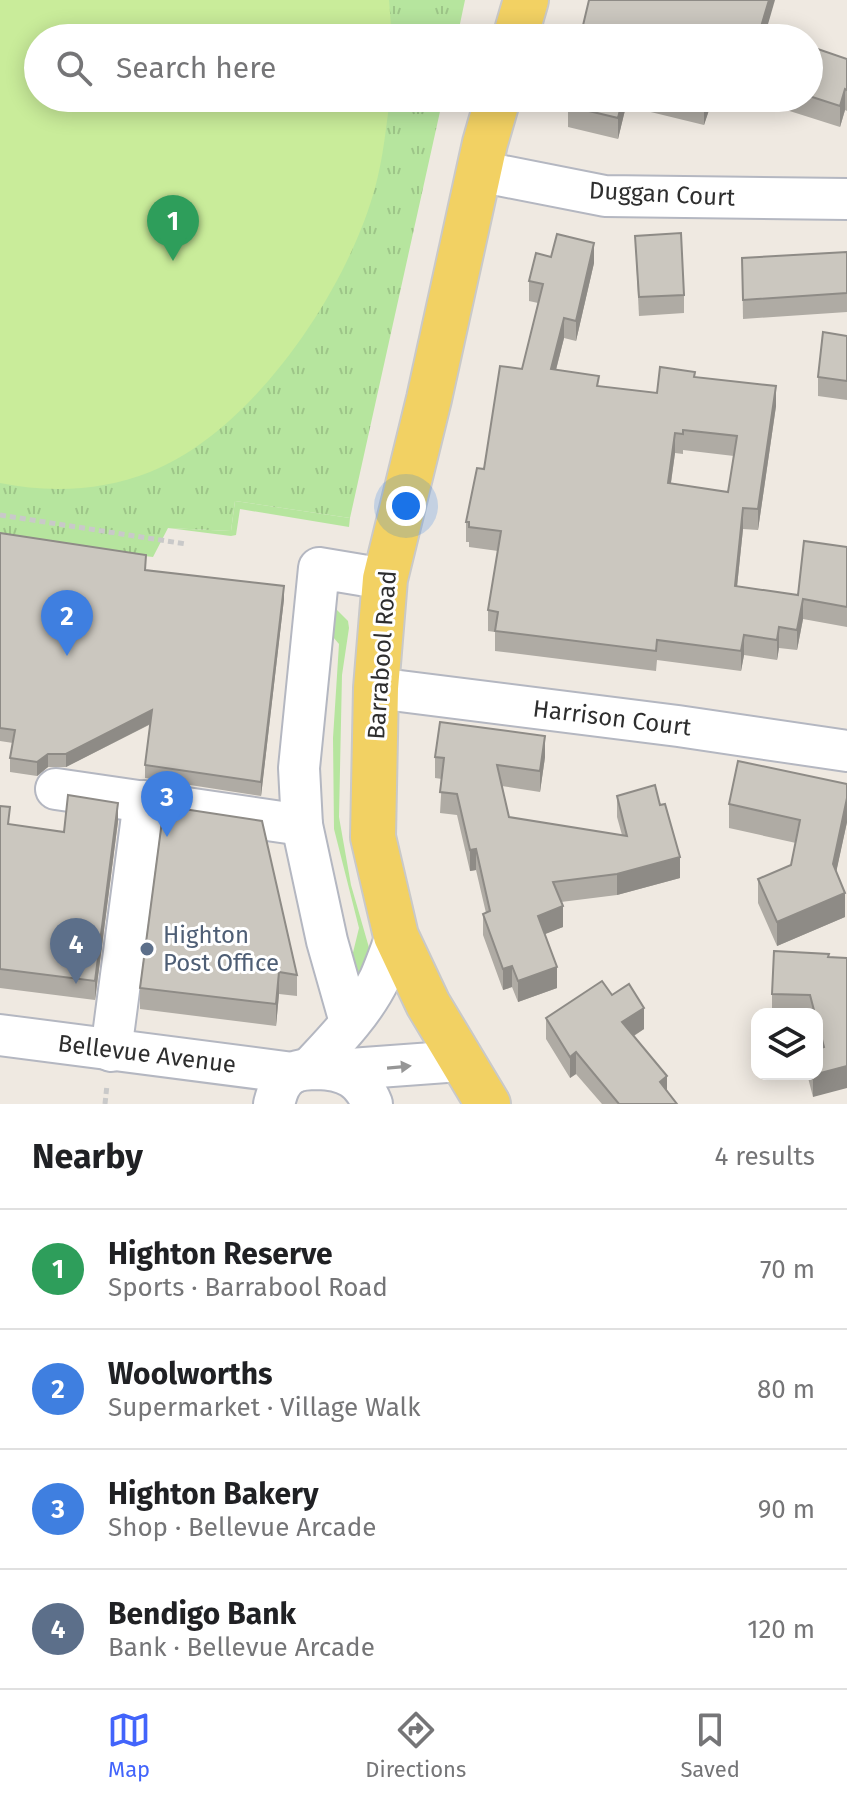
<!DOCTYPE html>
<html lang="en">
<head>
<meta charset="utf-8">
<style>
  body { margin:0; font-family:"Fira Sans",sans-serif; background:#f6f6f6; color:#202124 }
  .controls { position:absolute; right:24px; bottom:24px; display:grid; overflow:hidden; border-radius:16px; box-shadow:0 4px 20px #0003 }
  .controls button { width:72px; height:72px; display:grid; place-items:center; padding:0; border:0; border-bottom:2px solid #e0e0e0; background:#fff; color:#202124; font:40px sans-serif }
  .you { position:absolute; left:406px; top:506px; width:28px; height:28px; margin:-20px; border:6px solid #fff; border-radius:50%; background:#1a73e8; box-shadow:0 0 0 12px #1a73e833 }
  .badge { display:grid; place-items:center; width:52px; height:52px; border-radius:50%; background:#4264fb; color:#fff; font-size:26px; font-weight:700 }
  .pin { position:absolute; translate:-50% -66px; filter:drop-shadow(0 2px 4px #0008) }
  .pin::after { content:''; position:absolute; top:42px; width:28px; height:24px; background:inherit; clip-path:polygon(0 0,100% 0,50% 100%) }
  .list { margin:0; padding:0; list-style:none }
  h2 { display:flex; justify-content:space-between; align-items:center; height:104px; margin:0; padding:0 32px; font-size:34px }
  h2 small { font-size:26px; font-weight:400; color:#757577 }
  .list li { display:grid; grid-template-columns:52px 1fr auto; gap:24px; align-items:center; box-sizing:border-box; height:120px; padding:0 32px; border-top:2px solid #e0e0e0 }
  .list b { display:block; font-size:30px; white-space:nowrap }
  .list p { margin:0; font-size:26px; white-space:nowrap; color:#757577 }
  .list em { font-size:26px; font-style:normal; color:#757577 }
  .icon { flex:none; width:44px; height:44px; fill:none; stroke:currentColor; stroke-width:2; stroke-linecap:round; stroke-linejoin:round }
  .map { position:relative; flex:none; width:847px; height:1104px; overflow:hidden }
  .search { position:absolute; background:#fff; box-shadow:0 4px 20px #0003; left:24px; right:24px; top:24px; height:88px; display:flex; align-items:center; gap:20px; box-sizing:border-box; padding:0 28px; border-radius:44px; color:#757577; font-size:30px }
  .sheet { height:584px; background:#fff }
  nav { display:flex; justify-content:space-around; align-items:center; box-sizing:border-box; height:112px; border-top:2px solid #e0e0e0; background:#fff; font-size:22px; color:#757577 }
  nav a { display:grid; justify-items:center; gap:4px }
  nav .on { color:#4264fb }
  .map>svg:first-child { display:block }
</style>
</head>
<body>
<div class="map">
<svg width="847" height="1104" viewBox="0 0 847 1104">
  <defs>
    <pattern id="park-tufts" width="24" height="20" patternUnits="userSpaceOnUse" patternTransform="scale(2)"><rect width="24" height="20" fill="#b6e59e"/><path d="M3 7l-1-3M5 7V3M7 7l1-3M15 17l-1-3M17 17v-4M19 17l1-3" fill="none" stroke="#9dc588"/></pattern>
  </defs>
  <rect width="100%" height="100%" fill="#efe9e1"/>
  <g fill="#b6e59e">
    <polygon points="235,501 350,518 349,527 240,509 236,535 231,536 168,528 231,531"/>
    <polygon points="332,605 348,621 349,628 342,675 339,817 351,885 372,958 366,984 348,973 359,928 334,829 333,738 339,644 322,624"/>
  </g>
  <polygon fill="url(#park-tufts)" points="0,0 465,0 457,38 38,38 38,98 443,98 350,518 235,501 231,531 168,528 153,557 0,539"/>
  <path fill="#c9ec9a" d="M 0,0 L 389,0 L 392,38 L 38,38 L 38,98 L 390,98 C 386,128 383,159 375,188 C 347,291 252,432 150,472 C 103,491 49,493 0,483 Z"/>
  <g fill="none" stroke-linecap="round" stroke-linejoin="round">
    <g stroke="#b4b7c1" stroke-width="44">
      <g id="minor">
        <polyline points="478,171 605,196 847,199"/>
        <polyline points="376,688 678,726 847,751"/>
        <polyline points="56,789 302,825"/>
        <polyline points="350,1022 327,941 302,825 299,768 319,568 385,579"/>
        <polyline points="0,1035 293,1073"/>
        <polyline points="111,1051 144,801"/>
        <path d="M 309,1069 C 335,1041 363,1013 380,978 C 386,964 391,950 396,936"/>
        <polyline points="337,1070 460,1061"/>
        <path d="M 274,1104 C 277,1093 279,1084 288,1076 C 297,1069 308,1069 318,1069 C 345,1070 362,1078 372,1104"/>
      </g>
    </g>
    <g stroke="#c9c9c9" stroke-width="48">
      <g id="major">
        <polyline points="515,38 526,0"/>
        <polyline points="488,1104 428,1004 396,936 373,837 376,688 385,579 429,399 485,143 498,98"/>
      </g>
    </g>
    <g stroke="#c9c9c9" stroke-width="5" stroke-dasharray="6 4" stroke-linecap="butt">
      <polyline points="0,515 186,544"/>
      <polyline points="105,1104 107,1085"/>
    </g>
    <use href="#minor" stroke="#fff" stroke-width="40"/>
    <use href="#major" stroke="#f2d163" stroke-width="44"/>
  </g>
  <g fill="#afaba4" fill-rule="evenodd">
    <polygon points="809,46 847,59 847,111 845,110 840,127 749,98 809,98"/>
    <polygon points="570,98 713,98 704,125 626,106 618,139 568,127 568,106"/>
    <polygon points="635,236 684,295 684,313 639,316"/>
    <polygon points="847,252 847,312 743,319 742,258"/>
    <path d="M 551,257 L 594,263 L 576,341 L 564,338 L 556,370 L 599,386 L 657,393 L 695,378 L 776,406 L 758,530 L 743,529 L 737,586 L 798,595 L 847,547 L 847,627 L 803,619 L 797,650 L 779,648 L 777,660 L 744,655 L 741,671 L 657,660 L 656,671 L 495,651 L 495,632 L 488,631 L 488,610 L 498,551 L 469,547 L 469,542 L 466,542 L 466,522 L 522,369 L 538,303 L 529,301 L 529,281 ZM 683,450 L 734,456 L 728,492 L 671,483 L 675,453 L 683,454 Z"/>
    <polygon points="847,336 847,400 818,396 818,377"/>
    <polygon points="0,533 146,570 284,599 261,796 145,778 145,765 151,724 66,767 48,767 37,776 10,772 10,758 13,743 0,741"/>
    <polygon points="435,757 545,757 540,792 502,786 509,817 622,835 617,817 617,796 680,878 617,895 561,902 563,927 544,934 557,988 518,1002 512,987 503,990 483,935 483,914 486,913 476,870 470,871 457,815 440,813 442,779 435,778"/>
    <polygon points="729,804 847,822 836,872 845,917 777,946 758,903 758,879 791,865 796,843 729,828"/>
    <polygon points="0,806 10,825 64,832 118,821 95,1000 0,988"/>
    <polygon points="164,806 297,975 297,996 279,994 276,1026 140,1009 140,988"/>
    <polygon points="829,957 847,958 813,1097 807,1074 817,1074 819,1048 817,1042 817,1014 772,1014 772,994"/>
    <polygon points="612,995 644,1029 634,1036 667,1091 677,1104 602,1104 576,1074 570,1078 546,1039 546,1018"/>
  </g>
  <g fill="#8e8b86">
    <polygon points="769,0 775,0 764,38 760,30"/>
    <polygon points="845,89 845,110 840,127 840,106"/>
    <polygon points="623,98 626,98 626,106 618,139 618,118"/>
    <polygon points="706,98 713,98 704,125 704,104"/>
    <polygon points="594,243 594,263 576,341 576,321"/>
    <polygon points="564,318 564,338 551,389 551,369"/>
    <polygon points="776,386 776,406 758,530 758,509"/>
    <polygon points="675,433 675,453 668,503 668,483"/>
    <polygon points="743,508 743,529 735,606 735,586"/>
    <polygon points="284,586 284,599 261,796 261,782"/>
    <polygon points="803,599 803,619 797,650 797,630"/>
    <polygon points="779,627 779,648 777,660 777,640"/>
    <polygon points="744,635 744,655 741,671 741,651"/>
    <polygon points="152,710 152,723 66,767 66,754"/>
    <polygon points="545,736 545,757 540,792 540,771"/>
    <polygon points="48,754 48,767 37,776 37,762"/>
    <polygon points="847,798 847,822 833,887 833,864"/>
    <polygon points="118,803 118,821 95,1000 95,981"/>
    <polygon points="476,849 476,870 470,871 470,850"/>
    <polygon points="680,857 680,878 617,895 617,874"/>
    <polygon points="845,893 845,917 777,946 777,922"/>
    <polygon points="563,906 563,927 538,937 538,916"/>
    <polygon points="512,966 512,987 503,990 503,969"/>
    <polygon points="557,967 557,988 518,1002 518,981"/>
    <polygon points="279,972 279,994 276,1026 276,1004"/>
    <polygon points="644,1008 644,1029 622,1043 622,1022"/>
    <polygon points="576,1052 576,1074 570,1078 570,1057"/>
    <polygon points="847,1066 847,1088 813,1097 813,1075"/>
    <polygon points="667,1076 667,1097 660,1082"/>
  </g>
  <g fill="#cbc7bf" stroke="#8e8b86" stroke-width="2" fill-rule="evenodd">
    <polygon points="589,0 769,0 760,30 784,38 580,38"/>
    <polygon points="809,46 847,59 847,90 845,89 840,106 809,96"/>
    <polygon points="570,98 623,98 618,118 568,106"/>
    <polygon points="680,98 706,98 704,104"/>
    <polygon points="681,233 684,295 639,297 635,236"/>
    <path d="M 557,234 L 594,243 L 576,321 L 564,318 L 551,369 L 599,376 L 597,386 L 657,393 L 660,367 L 695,372 L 694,377 L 776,386 L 758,509 L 743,508 L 735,586 L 798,595 L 804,541 L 847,547 L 847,607 L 803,599 L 797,630 L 779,627 L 777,640 L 744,635 L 741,651 L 657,640 L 656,651 L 495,631 L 498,612 L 488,610 L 501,531 L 469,527 L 469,522 L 466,522 L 477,468 L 484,469 L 500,366 L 522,369 L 543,284 L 529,281 L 536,253 L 551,257 ZM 683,430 L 737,436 L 728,492 L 668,483 L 675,433 L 683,434 Z"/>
    <polygon points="847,252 847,293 743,300 742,258"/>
    <polygon points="823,332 847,336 847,381 818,377"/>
    <polygon points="0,533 146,555 145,570 284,586 261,782 145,765 152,710 66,754 48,754 37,762 10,758 15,730 0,728"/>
    <polygon points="440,722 545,736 540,771 497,765 509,817 627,836 617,796 655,785 660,805 665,804 680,857 617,874 553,882 563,906 538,916 557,967 518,981 512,966 503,969 483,914 490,911 476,849 470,850 457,794 440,792 444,758 435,757"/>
    <polygon points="738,761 847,784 847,798 833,864 845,893 777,922 758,879 791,865 800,820 729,804"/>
    <polygon points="68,795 118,803 95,981 0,969 0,806 10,807 8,824 64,832"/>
    <polygon points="164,806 262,821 297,975 279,972 276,1004 140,988"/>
    <polygon points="774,951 829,954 828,957 847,958 847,1066 813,1075 813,1074 817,1074 817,1049 824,1047 817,1020 817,1014 815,1014 810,995 772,994"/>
    <polygon points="602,981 612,995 629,984 644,1008 622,1022 667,1076 660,1082 677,1104 619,1104 576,1052 570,1057 546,1018"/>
  </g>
  <defs><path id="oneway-solid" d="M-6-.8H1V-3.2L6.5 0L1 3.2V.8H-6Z" transform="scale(2)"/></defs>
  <use fill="#969696" href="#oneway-solid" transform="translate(399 1067) rotate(-5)"/>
  <circle fill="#5c6f8a" stroke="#fff" stroke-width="3" cx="147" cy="949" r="8"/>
  <g text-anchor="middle" stroke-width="6" stroke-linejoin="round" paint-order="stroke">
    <g font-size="24" fill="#2e2e2e" stroke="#fff">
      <text transform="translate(662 194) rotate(3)" y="8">Duggan Court</text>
      <text transform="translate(382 655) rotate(-86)" y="8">Barrabool Road</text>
      <text transform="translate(612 718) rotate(7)" y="8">Harrison Court</text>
      <text transform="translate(147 1054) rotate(7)" y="8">Bellevue Avenue</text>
    </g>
    <g font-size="24" fill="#4e5e75" stroke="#fff" text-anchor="start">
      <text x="163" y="943">Highton<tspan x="163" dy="28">Post Office</tspan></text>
    </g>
  </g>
</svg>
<div class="controls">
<button><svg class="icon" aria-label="layers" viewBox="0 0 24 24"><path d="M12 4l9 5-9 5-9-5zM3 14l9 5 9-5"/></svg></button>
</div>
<div class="you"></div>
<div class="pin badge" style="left:173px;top:261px;background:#2e9e5b">1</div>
<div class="pin badge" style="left:67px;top:656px;background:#3f7fe0">2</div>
<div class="pin badge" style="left:167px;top:837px;background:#3f7fe0">3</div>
<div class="pin badge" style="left:76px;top:984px;background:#5c6f8a">4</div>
<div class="search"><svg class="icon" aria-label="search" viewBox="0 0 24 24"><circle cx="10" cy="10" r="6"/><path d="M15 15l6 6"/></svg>Search here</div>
</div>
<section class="sheet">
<h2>Nearby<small>4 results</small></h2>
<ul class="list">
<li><span class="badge" style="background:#2e9e5b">1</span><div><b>Highton Reserve</b><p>Sports · Barrabool Road</p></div><em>70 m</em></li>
<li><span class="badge" style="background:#3f7fe0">2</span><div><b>Woolworths</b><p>Supermarket · Village Walk</p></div><em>80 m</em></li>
<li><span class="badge" style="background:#3f7fe0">3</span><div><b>Highton Bakery</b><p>Shop · Bellevue Arcade</p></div><em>90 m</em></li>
<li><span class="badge" style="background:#5c6f8a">4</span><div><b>Bendigo Bank</b><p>Bank · Bellevue Arcade</p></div><em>120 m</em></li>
</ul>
</section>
<nav>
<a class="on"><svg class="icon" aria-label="map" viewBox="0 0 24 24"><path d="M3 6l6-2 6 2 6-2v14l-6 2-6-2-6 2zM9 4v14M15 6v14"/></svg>Map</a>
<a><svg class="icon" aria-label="directions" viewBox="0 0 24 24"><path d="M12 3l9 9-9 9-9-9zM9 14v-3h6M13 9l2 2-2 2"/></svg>Directions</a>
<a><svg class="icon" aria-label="saved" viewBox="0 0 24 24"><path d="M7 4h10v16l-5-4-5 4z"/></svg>Saved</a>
</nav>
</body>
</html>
